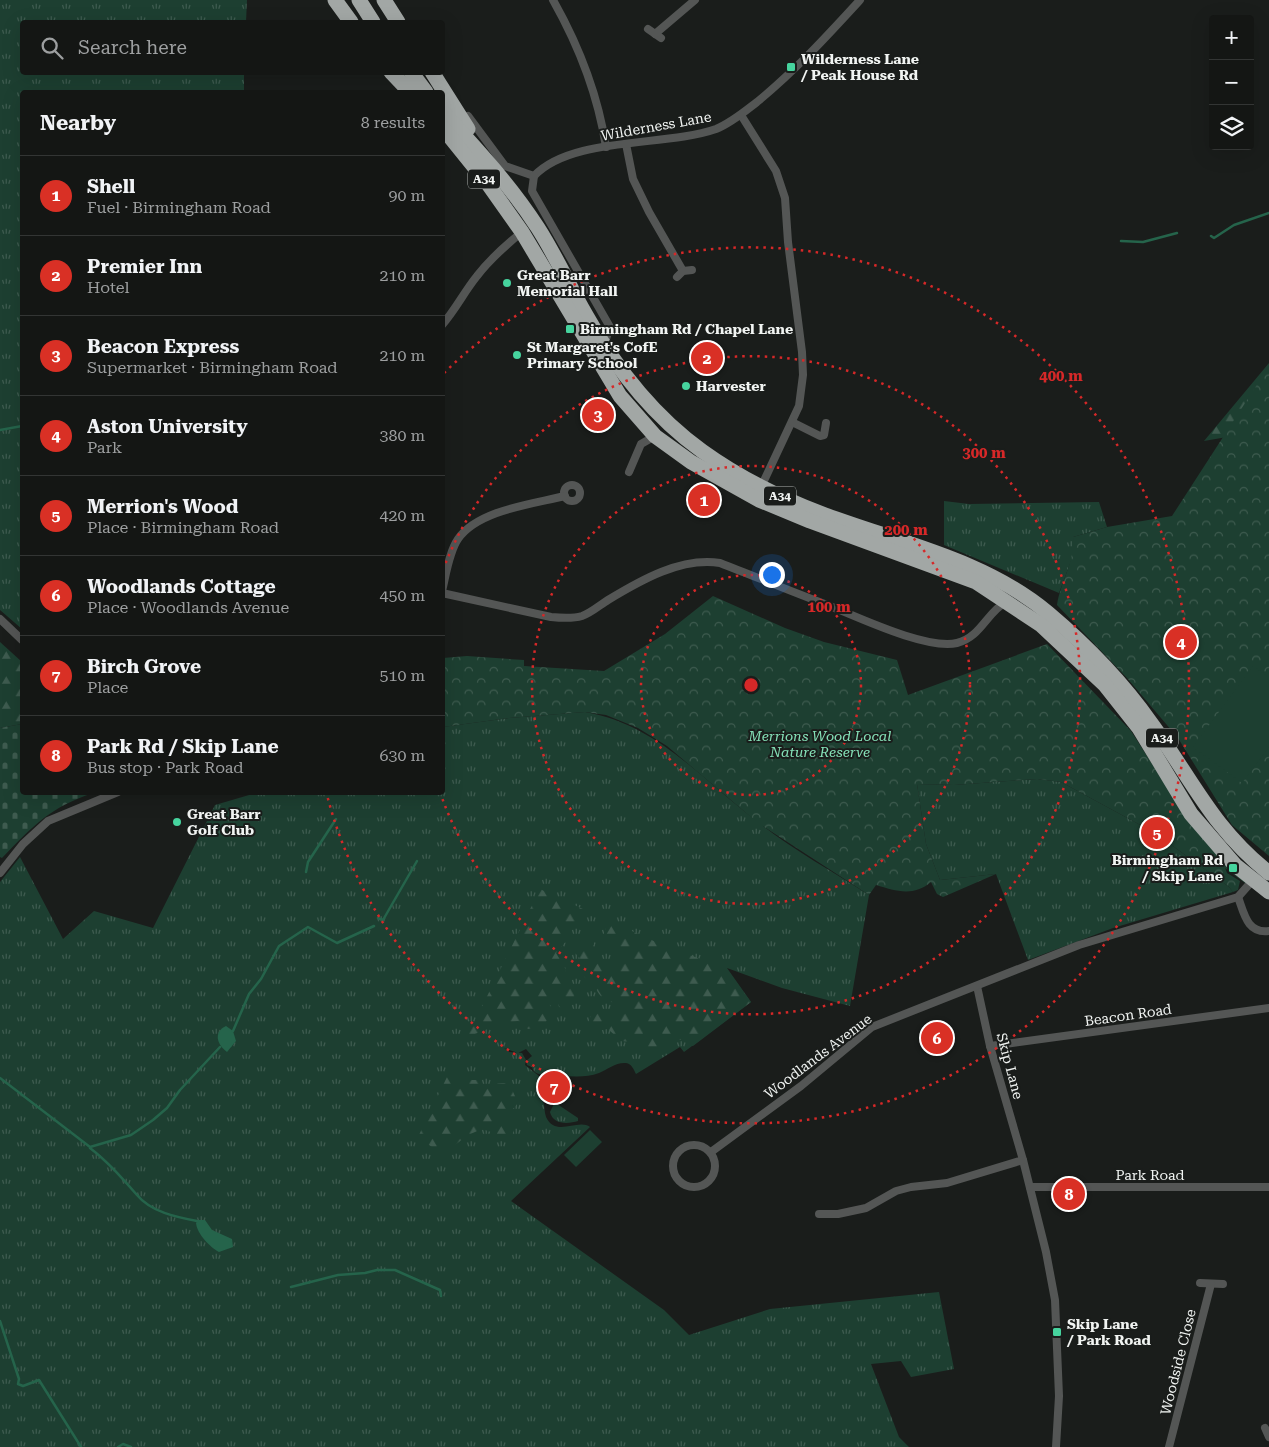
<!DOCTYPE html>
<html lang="en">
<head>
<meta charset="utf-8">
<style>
  body { margin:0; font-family:"Roboto Serif",serif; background:#1d1f1d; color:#f1f3f6 }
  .controls { position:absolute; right:15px; top:15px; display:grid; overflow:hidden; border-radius:5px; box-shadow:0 5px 20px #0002 }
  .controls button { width:45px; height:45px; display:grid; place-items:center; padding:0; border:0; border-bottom:1px solid #333534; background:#141614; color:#f1f3f6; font:25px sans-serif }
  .you { position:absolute; left:771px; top:574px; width:18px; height:18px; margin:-12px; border:4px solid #fff; border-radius:50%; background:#1a73e8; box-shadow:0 0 0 8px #1a73e833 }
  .badge { display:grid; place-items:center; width:32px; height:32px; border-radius:50%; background:#d93025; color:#fff; font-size:16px; font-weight:700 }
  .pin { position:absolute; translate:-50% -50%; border:2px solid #fff; box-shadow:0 1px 5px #0006 }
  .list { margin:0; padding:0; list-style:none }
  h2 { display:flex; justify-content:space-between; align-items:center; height:65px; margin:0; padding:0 20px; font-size:21px }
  h2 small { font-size:16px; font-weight:400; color:#9d9fa0 }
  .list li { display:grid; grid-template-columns:32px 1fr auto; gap:15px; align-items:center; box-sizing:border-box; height:80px; padding:0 20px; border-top:1px solid #333534 }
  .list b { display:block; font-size:19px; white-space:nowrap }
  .list p { margin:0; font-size:16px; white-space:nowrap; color:#9d9fa0 }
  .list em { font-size:16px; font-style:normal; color:#9d9fa0 }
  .icon { flex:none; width:28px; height:28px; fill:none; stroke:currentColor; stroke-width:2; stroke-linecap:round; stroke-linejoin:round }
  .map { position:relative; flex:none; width:1269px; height:1447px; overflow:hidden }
  .search { position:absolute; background:#141614; box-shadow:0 5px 20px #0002; left:20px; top:20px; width:425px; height:55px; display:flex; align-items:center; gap:12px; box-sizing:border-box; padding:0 18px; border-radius:5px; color:#9d9fa0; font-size:19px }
  .panel { position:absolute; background:#141614; box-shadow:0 5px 20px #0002; left:20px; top:90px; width:425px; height:705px; border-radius:5px }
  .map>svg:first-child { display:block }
</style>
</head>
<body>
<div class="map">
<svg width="1269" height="1447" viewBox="0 0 1269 1447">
  <defs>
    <pattern id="grass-tufts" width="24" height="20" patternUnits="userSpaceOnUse" patternTransform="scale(1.25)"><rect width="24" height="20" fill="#1d3f31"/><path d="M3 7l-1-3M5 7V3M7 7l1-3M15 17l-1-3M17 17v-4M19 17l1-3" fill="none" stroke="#3e5b4f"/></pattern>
    <pattern id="forest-firs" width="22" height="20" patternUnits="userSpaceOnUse" patternTransform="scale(1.25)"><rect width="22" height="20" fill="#1d3f31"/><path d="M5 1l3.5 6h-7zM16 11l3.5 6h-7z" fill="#3e5b4f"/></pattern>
    <pattern id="cemetery-stones" width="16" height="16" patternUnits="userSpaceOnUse" patternTransform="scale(1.25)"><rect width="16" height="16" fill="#1d3f31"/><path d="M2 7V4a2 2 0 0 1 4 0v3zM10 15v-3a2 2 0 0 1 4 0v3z" fill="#3e5b4f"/></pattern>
    <pattern id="park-crowns" width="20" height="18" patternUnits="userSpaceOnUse" patternTransform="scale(1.25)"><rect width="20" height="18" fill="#1d3f31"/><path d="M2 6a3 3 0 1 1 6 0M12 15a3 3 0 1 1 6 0" fill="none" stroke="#3e5b4f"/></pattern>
  </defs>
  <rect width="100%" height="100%" fill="#1a1d1b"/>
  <g fill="url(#grass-tufts)">
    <polygon points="0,0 247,0 246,22 22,22 22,72 244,73 244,92 22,92 22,629 0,610"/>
    <polygon points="944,501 969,504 1099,502 1107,527 1073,537 1074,553 1059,593 944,545"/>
    <path d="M 585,712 C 657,724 702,780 758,822 C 792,849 832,871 869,895 L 850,1006 L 782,988 L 727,968 L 751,1002 L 684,1052 L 680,1047 L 636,1074 C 634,1070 632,1064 626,1063 C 616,1062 608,1069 599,1073 C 586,1078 572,1076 560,1076 L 558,1070 L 550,1070 L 549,1074 C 541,1074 535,1076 532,1067 L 527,1065 L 526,1061 L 532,1056 L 526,1049 L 518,1053 L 504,1048 L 509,1052 L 522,1053 L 526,1060 L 525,1065 L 539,1076 L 539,1087 L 536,1088 C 537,1093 541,1096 543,1101 C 545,1106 544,1112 546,1117 C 556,1138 578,1118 590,1127 L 511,1201 L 664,1310 L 689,1335 L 770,1309 L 939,1292 L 954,1369 L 911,1377 L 901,1361 L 871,1364 L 899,1437 L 909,1447 L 0,1447 L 0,882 L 20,857 L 63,939 L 94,911 L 153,928 L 215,805 L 256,793 L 442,792 L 443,727 L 509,718 Z"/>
    <polygon points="1037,779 1061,782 1155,833 1229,887 1233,892 1113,928 1028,960 996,874 940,880 926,844 917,784 954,785"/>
    <path d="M 554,1104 L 557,1104 L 578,1118 L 578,1121 C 568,1124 553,1125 550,1112 Z"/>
  </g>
  <g fill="url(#forest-firs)">
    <polygon points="1269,363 1269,466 1244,434 1204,441"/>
    <polygon points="0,642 22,662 22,724 0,728"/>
    <polygon points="540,889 585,910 582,920 569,925 572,934 556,953 565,968 567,982 574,993 575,1001 565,1008 559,1007 556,994 551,993 547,997 553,1014 542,1026 528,1029 518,1021 498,1025 467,1037"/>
    <path d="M 614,923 L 667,947 L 726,968 L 751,1002 L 693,1046 L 689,1045 L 686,1040 L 680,1040 L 675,1035 C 672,1035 669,1036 667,1035 C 657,1034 660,1026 643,1032 L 643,1035 L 656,1038 L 661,1042 L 659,1048 L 651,1052 L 642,1043 L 621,1041 L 608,1029 C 599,1029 592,1037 587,1025 L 593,1011 L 602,1009 L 623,1015 L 624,1008 C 620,1001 613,1004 606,1000 C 598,996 596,988 592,980 L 585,978 L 583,971 L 585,964 L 576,954 L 575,948 L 586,938 L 593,941 L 598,956 L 606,965 L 620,961 L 621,956 C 614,947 598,942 606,928 Z"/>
    <path d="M 461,1072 L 470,1080 L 479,1080 L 481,1085 C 492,1088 499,1080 510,1085 L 518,1103 L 507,1116 L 514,1130 L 512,1135 L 506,1137 L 482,1129 L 468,1135 L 455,1145 L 436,1150 L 418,1137 L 448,1075 Z"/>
  </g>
  <path fill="url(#cemetery-stones)" d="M 22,724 L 22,792 L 93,793 C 49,808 34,825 2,858 L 0,857 L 0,728 Z"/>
  <g fill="url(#park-crowns)">
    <path d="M 1269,366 L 1269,856 L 1232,825 L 1178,738 L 1127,678 L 1057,605 C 1061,579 1074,566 1073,537 L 1107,527 L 1172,516 Z"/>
    <path d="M 713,596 L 785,628 L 824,642 L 897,660 L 908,695 L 1047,644 L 1131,731 L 1172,795 L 1249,886 L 1225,868 L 1227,873 L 1240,881 L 1238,890 L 1233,892 L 1229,887 L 1155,833 L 1061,782 L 1037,779 L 954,785 L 917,784 L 926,844 L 940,880 L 996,874 L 943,897 L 937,894 L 931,882 C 913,897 896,891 876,885 L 869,895 L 758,823 L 667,746 L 638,728 L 606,715 L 585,712 L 509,718 L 443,727 L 443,658 L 467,656 L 524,660 L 524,666 L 604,671 L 665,634 Z"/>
  </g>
  <g fill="#1d3f31">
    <polygon points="1253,666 1269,677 1269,747 1242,783 1193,747"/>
    <polygon points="590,1130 602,1142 576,1167 564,1155"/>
  </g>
  <g fill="#25644b">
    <path d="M 226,1026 L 233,1031 L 236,1041 L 227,1052 C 217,1045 213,1032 226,1026 Z"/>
    <path d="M 198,1220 L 205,1220 L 212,1230 L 232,1239 L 233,1247 L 219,1252 C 210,1247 197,1234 196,1223 Z"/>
  </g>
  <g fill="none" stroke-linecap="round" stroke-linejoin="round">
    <g stroke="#25644b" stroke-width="2.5">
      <polyline points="1211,236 1214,238 1234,225 1269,213"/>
      <polyline points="1121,241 1143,242 1177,233"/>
      <polyline points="0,430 22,426"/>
      <polyline points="306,872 308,862 336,819"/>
      <polyline points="378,918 383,920 417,861"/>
      <polyline points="233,1031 249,994 261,979 279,946 308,927 337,943 374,926"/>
      <polyline points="0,1078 90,1147 131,1135 153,1120 167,1108 180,1090 220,1047"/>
      <path d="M 90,1148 C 108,1162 122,1178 137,1195 C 151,1212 176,1217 197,1221"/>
      <polyline points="291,1287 338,1275 365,1273 377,1270 395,1270 440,1290 441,1296"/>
      <polyline points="0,1321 19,1379 18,1384 23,1386 39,1380 81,1447"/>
      <polyline points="118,1447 123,1444 131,1447"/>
    </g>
    <g stroke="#545655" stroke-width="8">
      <path d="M 553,0 C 579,46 598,95 606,147"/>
      <polyline points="648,29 661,38"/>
      <polyline points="655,34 695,0"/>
      <polyline points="741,115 776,171 785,198 788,242 802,352 803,375 799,406 761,487"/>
      <polyline points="468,116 505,166 534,176"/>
      <polyline points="626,144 633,179 649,212 683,271"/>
      <path d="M 534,176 C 572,136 665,147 716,129 C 731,123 744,112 757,102 C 795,71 827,36 860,0"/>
      <polyline points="534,176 532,191 610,327 604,345"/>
      <polyline points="677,277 683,271 692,270"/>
      <path d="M 442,325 C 456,309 464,292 477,276 C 490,259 506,245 522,232"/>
      <polyline points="792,422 820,436 824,435 826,423"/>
      <polyline points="629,472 641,444 655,436"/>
      <circle cx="572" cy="493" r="8"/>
      <path d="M 442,591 C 446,575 449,552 458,539 C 478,510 533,504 565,496"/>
      <path d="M 442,593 L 551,617 C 561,618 572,619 582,616 C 591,613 600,605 608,600 C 641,580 681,557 720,563 C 756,577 793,592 830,606 C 860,618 927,650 957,643 C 981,637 987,612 1006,602"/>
      <polyline points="0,619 22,640"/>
      <polyline points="0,873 23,844 48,821 118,792"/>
      <path d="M 1238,897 C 1244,913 1247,934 1269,931"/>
      <polyline points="977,986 990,1046 1023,1160 1046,1252 1055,1300 1059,1396 1056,1447"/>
      <polyline points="990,1046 1269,1008"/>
      <circle cx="694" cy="1166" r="21"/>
      <polyline points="711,1152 801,1086 872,1027 1079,945 1238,897 1253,880"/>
      <polyline points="1030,1187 1269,1187"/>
      <polyline points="819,1214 838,1214 866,1208 896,1191 911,1187 947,1183 1023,1160"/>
      <polyline points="1200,1283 1223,1284"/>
      <polyline points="1265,1428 1269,1437"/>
      <polyline points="1169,1447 1211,1284"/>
    </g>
    <g stroke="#a2a7a5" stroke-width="15">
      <polyline points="335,0 351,22"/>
      <polyline points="359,0 373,22"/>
      <polyline points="384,0 398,22"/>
      <polyline points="391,72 410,92"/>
      <polyline points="411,72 426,92"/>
      <polyline points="432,72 468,129"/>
      <path d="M 442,111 C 478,151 508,182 538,228 C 556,256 569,286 586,315 C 615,367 652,415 702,451 C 738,477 778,497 820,513 C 896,542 984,559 1048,613 C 1086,645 1122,682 1151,723 C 1192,779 1212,828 1269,873"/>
      <polyline points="442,127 488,184 522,232 620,396 655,436 691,462 759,500 810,521 976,582 1041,625 1105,685 1139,728 1191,814 1235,865 1269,892"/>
    </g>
  </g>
  <g fill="none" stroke="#d62828" stroke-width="2.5" stroke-dasharray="2.5 5">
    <circle cx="751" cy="685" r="110"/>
    <circle cx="751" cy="685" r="219"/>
    <path d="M443 570A329 329 0 1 1 441 795"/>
    <path d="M444 373A438 438 0 1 1 327 795"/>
  </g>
  <g fill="#46d49e" stroke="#1a1d1b" stroke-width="2">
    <rect x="786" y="62" width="10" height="10" rx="2.5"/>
    <circle cx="507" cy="283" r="5"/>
    <rect x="565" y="324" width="10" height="10" rx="2.5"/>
    <circle cx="517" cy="355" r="5"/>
    <circle cx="686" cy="386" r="5"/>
    <circle cx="177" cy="822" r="5"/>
    <rect x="1228" y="863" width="10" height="10" rx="2.5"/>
    <rect x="1052" y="1327" width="10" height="10" rx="2.5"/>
  </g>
  <g text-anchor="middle" stroke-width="4" stroke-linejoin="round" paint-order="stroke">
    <g fill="#1a1d1b" stroke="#b0b4b2" stroke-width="1">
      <rect x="468" y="169.5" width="32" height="19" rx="4"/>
      <rect x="764" y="486.5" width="32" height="19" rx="4"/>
      <rect x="1146" y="728.5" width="32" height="19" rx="4"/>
    </g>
    <g font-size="12" font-weight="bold" fill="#f1f4f2">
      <text x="484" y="183">A34</text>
      <text x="780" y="500">A34</text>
      <text x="1162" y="742">A34</text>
    </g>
    <g font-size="14" font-weight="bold" fill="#f1f4f2" stroke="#1a1d1b" text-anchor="start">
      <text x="801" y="64">Wilderness Lane<tspan x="801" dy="16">/ Peak House Rd</tspan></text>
      <text x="517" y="280">Great Barr<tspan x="517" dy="16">Memorial Hall</tspan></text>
      <text x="580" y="334">Birmingham Rd / Chapel Lane</text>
      <text x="527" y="352">St Margaret's CofE<tspan x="527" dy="16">Primary School</tspan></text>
      <text x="696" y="391">Harvester</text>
      <text x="187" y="819">Great Barr<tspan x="187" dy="16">Golf Club</tspan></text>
      <text x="1223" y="865" text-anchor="end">Birmingham Rd<tspan x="1223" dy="16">/ Skip Lane</tspan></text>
      <text x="1067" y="1329">Skip Lane<tspan x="1067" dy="16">/ Park Road</tspan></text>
    </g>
    <g font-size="14" fill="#f1f4f2" stroke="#1a1d1b">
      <text transform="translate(656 126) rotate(-10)" y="5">Wilderness Lane</text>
      <text transform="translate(1128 1015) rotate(-8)" y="5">Beacon Road</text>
      <text transform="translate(818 1056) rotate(-37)" y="5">Woodlands Avenue</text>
      <text transform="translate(1010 1066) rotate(75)" y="5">Skip Lane</text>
      <text x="1150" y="1180">Park Road</text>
      <text transform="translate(1178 1362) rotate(-76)" y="5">Woodside Close</text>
    </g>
    <g font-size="14" font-style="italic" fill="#85e1b8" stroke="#1a1d1b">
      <text x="820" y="741">Merrions Wood Local<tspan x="820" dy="16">Nature Reserve</tspan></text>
    </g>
  </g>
  <circle cx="751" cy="685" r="8" fill="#d62828" stroke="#1a1d1b" stroke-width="2.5"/>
  <g font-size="15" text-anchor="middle" font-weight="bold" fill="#d62828" stroke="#1a1d1b" stroke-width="4" stroke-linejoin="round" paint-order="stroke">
    <text x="1061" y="381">400 m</text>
    <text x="984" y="458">300 m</text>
    <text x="906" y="535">200 m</text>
    <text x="829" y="612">100 m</text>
  </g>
</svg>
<div class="controls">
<button>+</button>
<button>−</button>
<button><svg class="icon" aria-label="layers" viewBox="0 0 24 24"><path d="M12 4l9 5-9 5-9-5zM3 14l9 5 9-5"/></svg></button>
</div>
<div class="you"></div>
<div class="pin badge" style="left:704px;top:500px">1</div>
<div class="pin badge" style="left:707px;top:358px">2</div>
<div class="pin badge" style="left:598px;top:415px">3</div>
<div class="pin badge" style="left:1181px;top:642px">4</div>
<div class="pin badge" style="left:1157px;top:833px">5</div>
<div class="pin badge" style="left:937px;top:1038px">6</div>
<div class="pin badge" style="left:554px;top:1087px">7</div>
<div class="pin badge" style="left:1069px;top:1194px">8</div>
<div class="search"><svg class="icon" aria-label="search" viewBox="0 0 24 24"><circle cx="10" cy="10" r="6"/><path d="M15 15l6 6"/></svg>Search here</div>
<section class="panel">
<h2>Nearby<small>8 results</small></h2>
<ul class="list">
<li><span class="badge">1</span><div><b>Shell</b><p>Fuel · Birmingham Road</p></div><em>90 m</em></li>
<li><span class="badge">2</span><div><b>Premier Inn</b><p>Hotel</p></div><em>210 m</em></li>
<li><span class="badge">3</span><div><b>Beacon Express</b><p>Supermarket · Birmingham Road</p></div><em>210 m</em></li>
<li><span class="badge">4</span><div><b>Aston University</b><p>Park</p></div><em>380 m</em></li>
<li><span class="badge">5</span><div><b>Merrion's Wood</b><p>Place · Birmingham Road</p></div><em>420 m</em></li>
<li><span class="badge">6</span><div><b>Woodlands Cottage</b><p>Place · Woodlands Avenue</p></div><em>450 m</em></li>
<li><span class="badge">7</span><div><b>Birch Grove</b><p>Place</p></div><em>510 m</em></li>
<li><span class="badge">8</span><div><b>Park Rd / Skip Lane</b><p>Bus stop · Park Road</p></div><em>630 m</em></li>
</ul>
</section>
</div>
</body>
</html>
